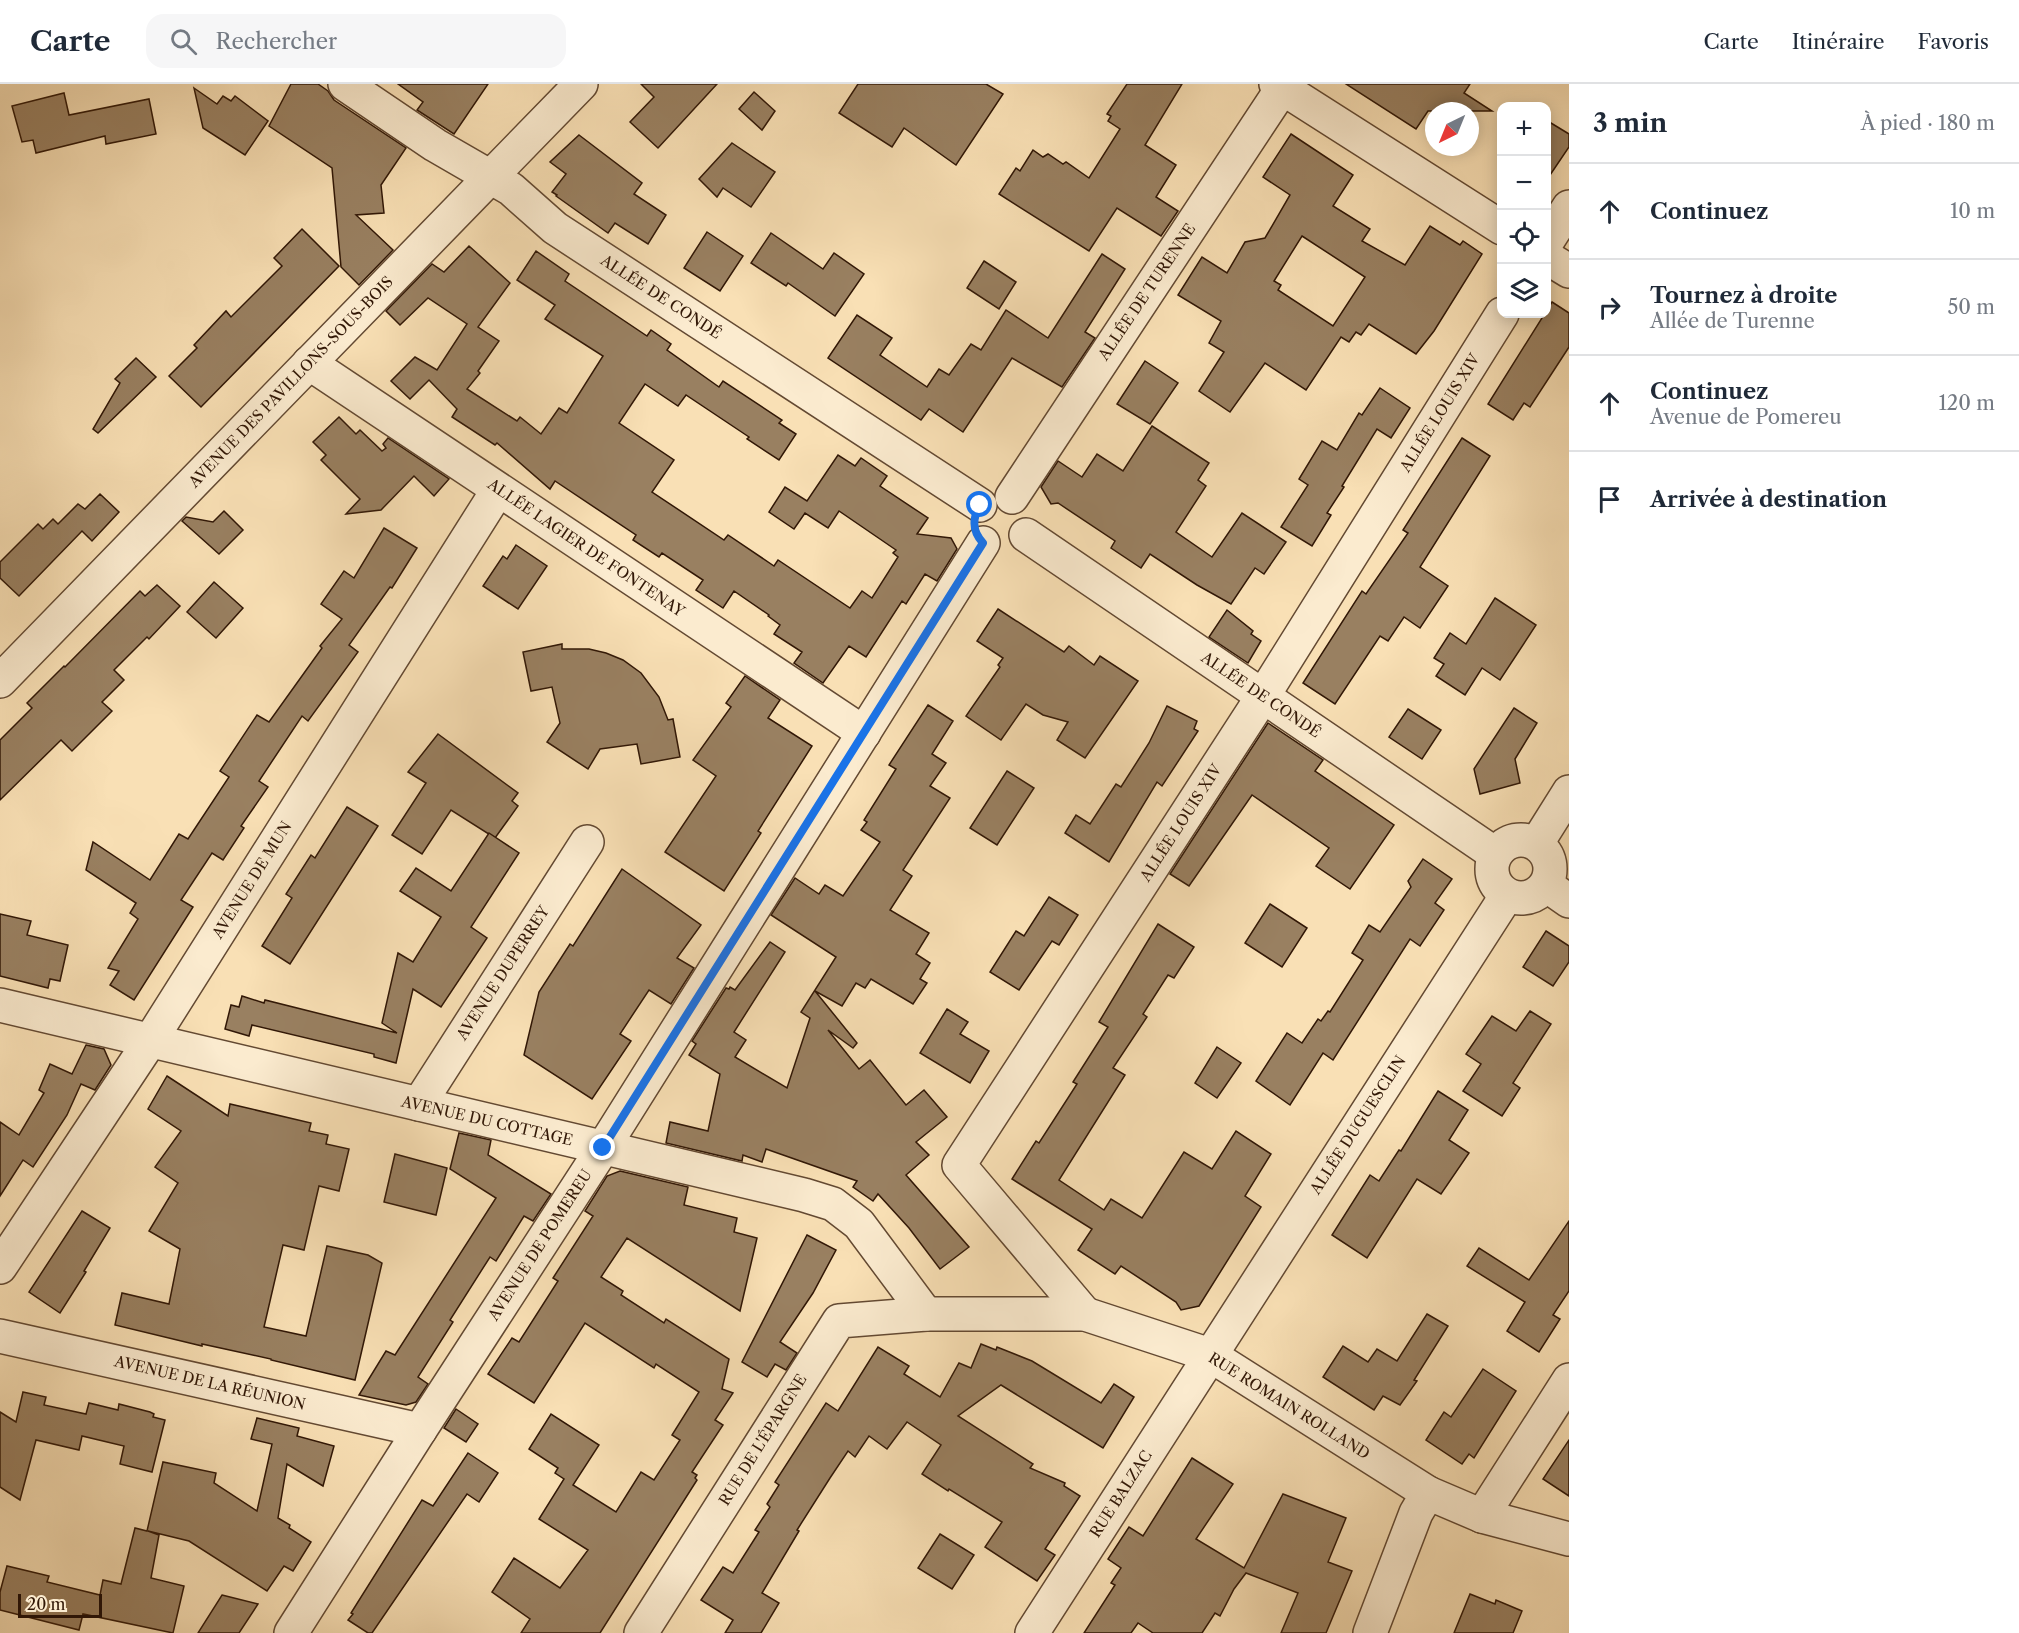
<!DOCTYPE html>
<html lang="fr">
<head>
<meta charset="utf-8">
<style>
  body { margin:0; font-family:"Libre Caslon Text",serif; background:#f6f6f7; color:#1f2937 }
  .controls { position:absolute; right:18px; top:18px; display:grid; overflow:hidden; border-radius:12px; box-shadow:0 3px 15px #0003 }
  .controls button { width:54px; height:54px; display:grid; place-items:center; padding:0; border:0; border-bottom:2px solid #e0e1e3; background:#fff; color:#1f2937; font:30px sans-serif }
  .compass { position:absolute; left:1425px; top:18px; width:54px; height:54px; border-radius:50%; background:#fff; box-shadow:0 3px 15px #0003; rotate:223deg }
  .scale { position:absolute; left:18px; bottom:15px; width:84px; box-sizing:border-box; padding-left:6px; border:3px solid #311706; border-top:0; font-size:16px; line-height:21px; white-space:nowrap; color:#311706; -webkit-text-stroke:4px #fbebcf; paint-order:stroke }
  .stop { position:absolute; width:18px; height:18px; margin:-14px; border:4px solid #1a73e8; border-radius:50%; background:#fff }
  .stop.end { background:#1a73e8; border-color:#fff; box-shadow:0 2px 6px #0008 }
  .list { margin:0; padding:0; list-style:none }
  h2 { display:flex; justify-content:space-between; align-items:center; height:78px; margin:0; padding:0 24px; font-size:26px }
  h2 small { font-size:20px; font-weight:400; color:#747a83 }
  .list li { display:grid; grid-template-columns:39px 1fr auto; gap:18px; align-items:center; box-sizing:border-box; height:96px; padding:0 24px; border-top:2px solid #e0e1e3 }
  .list b { display:block; font-size:22px; white-space:nowrap }
  .list p { margin:0; font-size:20px; white-space:nowrap; color:#747a83 }
  .list em { font-size:20px; font-style:normal; color:#747a83 }
  .icon { flex:none; width:33px; height:33px; fill:none; stroke:currentColor; stroke-width:2; stroke-linecap:round; stroke-linejoin:round }
  .map { position:relative; flex:none; width:1569px; height:1549px; overflow:hidden }
  header { display:flex; align-items:center; gap:36px; box-sizing:border-box; height:84px; padding:0 30px; background:#fff; border-bottom:2px solid #e0e1e3 }
  header strong { font-size:28px }
  nav { display:flex; gap:33px; margin-inline-start:auto; font-size:21px }
  .search { width:420px; height:54px; background:#f6f6f7; display:flex; align-items:center; gap:15px; box-sizing:border-box; padding:0 21px; border-radius:18px; color:#747a83; font-size:22px }
  main { display:flex }
  aside { flex:1; background:#fff }
  .map>svg:first-child { display:block }
</style>
</head>
<body>
<header>
<strong>Carte</strong>
<div class="search"><svg class="icon" aria-label="search" viewBox="0 0 24 24"><circle cx="10" cy="10" r="6"/><path d="M15 15l6 6"/></svg>Rechercher</div>
<nav><a>Carte</a><a>Itinéraire</a><a>Favoris</a></nav>
</header>
<main>
<div class="map">
<svg width="1569" height="1549" viewBox="0 0 1569 1549">
  <rect width="100%" height="100%" fill="#f9e0b5"/>
  <filter id="stains"><feTurbulence type="fractalNoise" baseFrequency=".00333" numOctaves="4"/><feColorMatrix values="0 0 0 0 .2 0 0 0 0 .09 0 0 0 0 .02 0 0 0 .5 -.17"/></filter>
  <radialGradient id="worn" r=".72"><stop offset=".6" stop-color="#630" stop-opacity="0"/><stop offset="1" stop-color="#630" stop-opacity=".3"/></radialGradient>
  <g fill="#998061" stroke="#311706" stroke-width="1.5" fill-rule="evenodd">
    <polygon points="291,0 318,0 328,7 334,16 406,64 381,101 384,129 356,131 393,166 359,201 341,183 332,84 269,42"/>
    <polygon points="398,0 488,0 454,50 417,26 423,18"/>
    <polygon points="641,0 717,0 658,64 630,38 654,13"/>
    <polygon points="858,0 986,0 1003,10 956,81 904,44 892,63 839,29"/>
    <polygon points="1127,0 1182,0 1145,61 1176,81 1156,113 1178,127 1161,152 1117,124 1089,167 999,110 1016,84 1020,87 1033,66 1043,73 1048,70 1063,80 1066,78 1089,94 1120,45 1108,37 1111,32 1107,30"/>
    <polygon points="1346,0 1470,0 1464,9 1492,27 1428,27 1416,45"/>
    <polygon points="194,4 217,20 223,12 231,17 235,12 268,37 245,71 203,44"/>
    <polygon points="754,8 775,27 762,46 739,25"/>
    <polygon points="64,9 69,31 149,15 156,50 106,60 105,52 36,69 33,56 22,58 12,22"/>
    <polygon points="1546,36 1569,50 1569,63 1546,97"/>
    <path d="M 1291,50 L 1353,91 L 1333,122 L 1370,145 L 1362,157 L 1405,181 L 1430,142 L 1460,161 L 1463,157 L 1482,170 L 1434,247 L 1416,270 L 1369,240 L 1361,251 L 1356,248 L 1349,258 L 1341,253 L 1306,306 L 1265,279 L 1230,328 L 1199,307 L 1224,268 L 1209,259 L 1221,237 L 1178,211 L 1202,173 L 1227,189 L 1245,158 L 1265,154 L 1290,111 L 1263,93 ZM 1302,152 L 1365,193 L 1333,242 L 1278,206 L 1281,201 L 1274,197 Z"/>
    <polygon points="579,51 642,99 634,110 666,131 648,160 615,139 608,149 556,112 557,111 552,108 566,90 550,78"/>
    <polygon points="732,59 775,88 751,123 723,104 717,113 699,95"/>
    <polygon points="302,145 339,182 201,323 169,292 197,264 194,261 226,227 231,233 282,182 274,174"/>
    <polygon points="707,148 743,172 720,207 684,184"/>
    <polygon points="771,149 823,185 834,169 864,190 835,232 788,199 786,202 751,179"/>
    <polygon points="469,162 510,199 478,243 499,257 478,287 480,289 467,305 517,337 520,333 541,350 559,324 567,329 603,272 545,235 555,221 517,196 536,167 569,190 565,197 647,252 651,246 671,260 667,266 719,303 723,297 782,336 779,339 796,350 779,376 747,355 749,353 686,311 678,322 645,300 619,339 674,376 652,408 724,456 728,451 774,482 778,476 850,524 862,507 872,514 898,473 893,469 896,466 839,427 828,444 805,429 794,445 769,428 785,403 807,417 838,371 855,382 861,374 887,392 880,402 928,434 917,450 951,454 957,465 937,497 925,490 906,520 902,517 866,573 849,562 823,599 794,579 802,568 774,550 780,541 768,532 769,531 734,507 723,524 696,506 703,496 662,469 659,473 633,456 636,451 555,397 550,405 497,359 495,361 452,333 457,325 429,296 410,315 391,297 415,273 437,286 467,240 428,214 400,241 386,227 432,180 444,188"/>
    <polygon points="1102,170 1125,185 1085,248 1095,254 1062,303 1012,274 963,348 929,325 921,336 828,274 857,231 892,254 880,271 927,303 939,285 949,291 971,260 981,266 1006,226 1048,254"/>
    <polygon points="984,177 1016,198 999,225 967,204"/>
    <polygon points="1552,218 1569,229 1569,263 1530,323 1524,319 1513,336 1488,320"/>
    <polygon points="136,274 156,293 98,349 93,345 120,299 115,295"/>
    <polygon points="1145,277 1178,299 1150,340 1117,320"/>
    <polygon points="1380,304 1410,324 1391,354 1377,345 1342,402 1344,403 1327,429 1331,431 1312,462 1281,443 1308,401 1299,395 1322,357 1337,366 1359,329 1362,331"/>
    <polygon points="339,333 356,350 360,346 382,367 386,364 383,360 388,354 449,395 434,412 414,392 381,426 346,430 360,415 321,376 326,371 313,358"/>
    <polygon points="1152,342 1209,379 1198,396 1206,402 1176,448 1212,473 1242,429 1286,458 1264,490 1255,484 1231,520 1197,501 1150,470 1141,484 1111,464 1115,457 1058,419 1051,420 1041,403 1058,377 1082,393 1097,370 1123,387"/>
    <polygon points="1462,354 1490,372 1420,483 1448,502 1420,544 1404,533 1388,557 1380,552 1335,620 1303,599 1362,507 1366,510 1408,449 1403,446"/>
    <polygon points="100,410 119,428 92,457 82,447 19,512 0,494 0,478 38,440 43,445 53,435 58,440 78,420 85,425"/>
    <polygon points="224,427 243,446 219,470 182,437 186,433 213,438"/>
    <polygon points="384,444 417,464 392,504 390,503 349,561 358,568 308,637 302,632 259,697 268,703 241,742 244,744 223,776 212,769 181,816 193,823 134,916 110,901 119,887 108,884 138,835 130,829 136,819 86,786 93,758 150,796 179,750 188,755 229,693 220,687 257,631 269,638 322,564 320,562 342,535 321,520 344,487 354,494"/>
    <polygon points="516,461 547,482 518,525 483,502 503,472 507,475"/>
    <polygon points="214,498 243,524 216,554 187,528"/>
    <polygon points="157,501 180,522 149,555 147,553 114,586 124,596 102,618 112,627 72,667 61,656 0,716 0,656 32,624 27,619 64,582 65,583 140,507 145,512"/>
    <polygon points="1495,514 1536,541 1500,596 1482,584 1465,611 1436,592 1444,580 1434,574 1450,549 1466,560"/>
    <polygon points="998,525 1064,568 1069,562 1094,581 1100,572 1138,597 1085,674 1057,656 1068,638 1043,631 1026,620 1001,656 966,632 1000,583 998,581 1003,574 977,557"/>
    <polygon points="1227,526 1253,547 1251,550 1261,557 1248,579 1209,553"/>
    <polygon points="562,560 562,565 589,565 606,569 623,576 641,589 659,613 668,636 673,635 680,673 641,680 637,660 600,665 588,685 547,658 560,639 552,603 531,607 523,568"/>
    <polygon points="745,592 780,616 768,634 812,662 758,747 761,749 724,807 665,768 716,692 693,676 731,623 726,619"/>
    <polygon points="928,621 953,637 932,670 946,679 930,702 950,714 903,786 912,792 890,826 929,849 916,870 930,879 920,895 927,899 913,920 871,895 865,904 856,899 842,922 815,907 857,959 853,964 828,946 859,985 870,976 906,1021 924,1006 947,1033 916,1058 929,1071 906,1091 969,1163 940,1185 909,1144 878,1110 873,1117 853,1103 857,1097 766,1065 762,1078 743,1071 742,1077 666,1059 670,1038 708,1047 720,990 689,971 696,960 692,957 726,904 729,905 730,903 735,906 770,858 785,868 734,948 746,956 735,973 787,1004 810,934 801,928 836,873 771,831 795,794 819,810 825,801 843,812 880,758 861,746 867,738 864,736 896,685 889,681"/>
    <polygon points="1167,622 1197,637 1194,645 1198,647 1162,702 1157,698 1109,778 1065,749 1076,731 1090,740 1116,700 1121,703 1149,659"/>
    <polygon points="1514,624 1537,639 1515,675 1520,699 1480,710 1474,685"/>
    <polygon points="1408,625 1441,646 1422,675 1389,653"/>
    <polygon points="1268,639 1323,676 1315,687 1394,741 1350,805 1316,782 1329,764 1252,711 1189,802 1170,790"/>
    <polygon points="438,650 518,709 512,717 518,722 495,754 451,726 422,770 392,751 426,699 408,688"/>
    <polygon points="1007,687 1034,704 997,761 970,744"/>
    <polygon points="347,723 378,742 290,880 262,862 292,814 286,810 311,771 315,774"/>
    <polygon points="489,749 519,769 471,843 487,854 441,923 413,905 396,979 374,973 374,970 252,941 249,952 225,945 231,921 239,923 242,912 264,919 265,916 397,949 382,939 398,869 413,878 441,833 400,807 416,784 451,807"/>
    <polygon points="1423,775 1452,795 1435,819 1444,826 1420,862 1410,855 1333,976 1323,969 1290,1021 1256,997 1287,949 1302,959 1318,935 1321,937 1328,927 1330,928 1363,876 1352,869 1369,841 1380,848 1411,803 1408,797"/>
    <polygon points="622,785 701,841 677,874 694,884 671,920 649,906 620,950 631,957 592,1015 524,971 539,908 570,860 573,862"/>
    <polygon points="1049,813 1078,831 1059,861 1052,857 1019,906 990,888 1016,847 1024,852"/>
    <polygon points="1270,820 1307,844 1282,883 1245,859"/>
    <polygon points="0,830 31,837 27,851 68,861 60,897 50,895 48,904 0,892"/>
    <polygon points="1158,840 1194,863 1174,894 1168,891 1143,930 1147,933 1113,984 1125,991 1059,1096 1104,1126 1111,1115 1142,1134 1184,1068 1212,1085 1236,1047 1271,1070 1245,1112 1261,1123 1199,1222 1181,1226 1176,1218 1121,1182 1115,1190 1078,1166 1092,1145 1012,1095 1036,1057 1039,1059 1077,1000 1073,998 1108,943 1099,938"/>
    <polygon points="1546,847 1569,862 1569,878 1553,902 1523,883"/>
    <polygon points="947,925 968,938 960,950 989,967 970,999 920,969"/>
    <polygon points="1530,927 1551,940 1513,999 1520,1004 1502,1032 1463,1007 1481,980 1466,970 1492,932 1516,947"/>
    <polygon points="86,961 104,965 111,981 95,1006 81,1000 67,1031 33,1083 23,1076 0,1112 0,1038 19,1051 44,1009 39,1006 50,980 72,990"/>
    <polygon points="1217,963 1241,979 1217,1014 1195,999"/>
    <polygon points="167,992 228,1032 230,1020 311,1039 309,1047 328,1051 326,1060 349,1065 339,1107 319,1102 304,1166 283,1161 264,1243 306,1252 327,1162 368,1171 382,1179 355,1296 271,1276 271,1275 202,1260 202,1262 115,1241 122,1209 169,1220 180,1165 149,1147 178,1099 155,1083 181,1047 148,1025"/>
    <polygon points="1438,1007 1468,1026 1449,1056 1469,1069 1441,1110 1417,1095 1367,1174 1332,1151 1370,1091 1379,1097 1399,1066 1401,1067"/>
    <polygon points="459,1049 491,1056 488,1071 551,1110 533,1137 524,1132 496,1177 490,1173 450,1236 453,1238 418,1293 428,1300 416,1318 406,1321 359,1311 386,1267 395,1271 496,1114 450,1085"/>
    <polygon points="395,1070 447,1084 436,1131 384,1118"/>
    <polygon points="620,1087 688,1103 684,1121 737,1134 734,1148 757,1154 740,1227 627,1154 601,1193 623,1207 621,1211 664,1239 666,1235 729,1275 722,1305 733,1309 715,1336 723,1341 692,1388 697,1391 695,1394 697,1396 600,1549 521,1549 530,1535 492,1508 514,1474 560,1504 588,1466 539,1435 564,1395 555,1389 558,1384 529,1365 551,1330 599,1361 573,1401 616,1428 641,1388 654,1396 680,1356 672,1351 699,1308 656,1280 654,1284 585,1239 534,1319 488,1290 512,1254 519,1258 558,1197 553,1194 593,1132 585,1127 607,1092"/>
    <polygon points="82,1127 110,1144 84,1187 86,1188 60,1229 29,1208"/>
    <polygon points="1569,1137 1569,1207 1553,1231 1560,1235 1539,1268 1507,1247 1525,1218 1467,1182 1479,1164 1529,1196"/>
    <polygon points="807,1151 836,1166 813,1209 780,1258 797,1269 786,1286 775,1280 767,1293 742,1278"/>
    <polygon points="1427,1230 1448,1242 1414,1296 1417,1297 1400,1321 1383,1312 1374,1326 1323,1293 1343,1262 1368,1278 1377,1265 1397,1277"/>
    <polygon points="981,1260 996,1266 997,1263 1032,1277 1101,1319 1114,1300 1134,1313 1103,1364 1001,1301 958,1332 1033,1380 1030,1384 1065,1399 1064,1402 1080,1412 1045,1465 1055,1471 1037,1497 985,1463 1002,1438 949,1405 948,1407 922,1390 941,1361 907,1338 887,1365 869,1352 855,1373 848,1367 830,1394 797,1446 799,1447 762,1509 779,1519 761,1549 725,1549 733,1536 701,1516 723,1483 733,1489 759,1448 755,1446 770,1423 767,1420 779,1401 775,1398 826,1319 838,1327 878,1263 909,1282 904,1290 940,1313 959,1279 971,1284"/>
    <polygon points="1483,1285 1516,1307 1474,1374 1469,1370 1462,1380 1426,1356 1444,1328 1451,1333"/>
    <polygon points="23,1308 46,1313 44,1321 86,1330 89,1319 118,1326 119,1320 150,1328 154,1330 153,1333 165,1336 152,1388 120,1380 124,1362 82,1352 79,1366 36,1356 20,1416 0,1403 0,1328 16,1338"/>
    <polygon points="456,1325 478,1340 466,1358 444,1344"/>
    <polygon points="257,1334 299,1344 297,1352 334,1362 323,1402 287,1380 278,1434 290,1441 289,1444 311,1458 293,1487 284,1482 267,1507 189,1457 148,1447 159,1451 151,1494 184,1502 173,1549 83,1530 79,1546 0,1526 0,1508 7,1482 49,1492 47,1498 100,1511 103,1496 121,1500 135,1444 147,1447 163,1378 216,1389 214,1399 257,1427 272,1360 251,1355"/>
    <polygon points="1569,1356 1569,1412 1543,1395"/>
    <polygon points="468,1369 498,1389 479,1418 467,1410 372,1549 368,1549 348,1536 353,1530 351,1529 422,1416 433,1422"/>
    <polygon points="1192,1374 1233,1400 1196,1455 1244,1484 1283,1410 1346,1434 1328,1478 1352,1487 1326,1549 1281,1549 1298,1509 1246,1489 1234,1505 1220,1532 1215,1529 1202,1549 1153,1549 1138,1539 1131,1549 1084,1549 1115,1501 1111,1499 1121,1484 1108,1475 1129,1443 1143,1452"/>
    <polygon points="940,1450 974,1471 952,1505 918,1484"/>
    <polygon points="1470,1510 1495,1520 1496,1516 1522,1527 1513,1549 1454,1549"/>
    <polygon points="222,1511 258,1520 239,1549 198,1549"/>
  </g>
  <g fill="none" stroke-linecap="round" stroke-linejoin="round">
    <g stroke="#634932" stroke-width="36">
      <g id="minor">
        <polyline points="345,0 435,61 511,105 555,144 980,421"/>
        <polyline points="1276,0 1502,144"/>
        <polyline points="1546,159 1569,123"/>
        <polyline points="1546,173 1569,187"/>
        <polyline points="309,279 864,649"/>
        <polyline points="1012,413 1285,0"/>
        <polyline points="1026,451 1495,770"/>
        <polyline points="0,597 581,0"/>
        <circle cx="1521" cy="785" r="29"/>
        <polyline points="1537,759 1569,708"/>
        <polyline points="1546,801 1569,817"/>
        <polyline points="0,921 804,1111 833,1120 859,1140 926,1230"/>
        <polyline points="419,1020 587,758"/>
        <polyline points="0,1183 150,957 498,406"/>
        <polyline points="1085,1230 959,1081 1263,612 1502,230"/>
        <polyline points="0,1252 420,1346"/>
        <polyline points="1482,1432 1569,1296"/>
        <polyline points="291,1549 420,1346 603,1064 983,459"/>
        <polyline points="641,1549 839,1237 926,1230 1085,1230 1210,1271 1428,1409 1482,1432 1569,1455"/>
        <polyline points="1032,1549 1507,811"/>
        <polyline points="1370,1549 1416,1429 1428,1409"/>
      </g>
    </g>
    <use href="#minor" stroke="#fbebcf" stroke-width="33"/>
  </g>
  <g fill="none" stroke-linecap="round" stroke-linejoin="round">
    <path stroke="#1a73e8" stroke-width="8" d="M 603,1064 L 983,459 C 972,447 972,435 980,421"/>
  </g>
  <g text-anchor="middle" stroke-width="4.5" stroke-linejoin="round" paint-order="stroke">
    <g font-size="15" fill="#311706" stroke="#fbebcf">
      <text transform="translate(1147 208) rotate(-56)" y="5">ALLÉE DE TURENNE</text>
      <text transform="translate(661 213) rotate(33)" y="5">ALLÉE DE CONDÉ</text>
      <text transform="translate(291 298) rotate(-46)" y="5">AVENUE DES PAVILLONS-SOUS-BOIS</text>
      <text transform="translate(1440 329) rotate(-58)" y="5">ALLÉE LOUIS XIV</text>
      <text transform="translate(586 464) rotate(34)" y="5">ALLÉE LAGIER DE FONTENAY</text>
      <text transform="translate(1261 611) rotate(34)" y="5">ALLÉE DE CONDÉ</text>
      <text transform="translate(1181 739) rotate(-57)" y="5">ALLÉE LOUIS XIV</text>
      <text transform="translate(252 796) rotate(-58)" y="5">AVENUE DE MUN</text>
      <text transform="translate(503 889) rotate(-57)" y="5">AVENUE DUPERREY</text>
      <text transform="translate(487 1037) rotate(13)" y="5">AVENUE DU COTTAGE</text>
      <text transform="translate(1358 1041) rotate(-57)" y="5">ALLÉE DUGUESCLIN</text>
      <text transform="translate(540 1161) rotate(-57)" y="5">AVENUE DE POMEREU</text>
      <text transform="translate(210 1299) rotate(13)" y="5">AVENUE DE LA RÉUNION</text>
      <text transform="translate(1289 1322) rotate(32)" y="5">RUE ROMAIN ROLLAND</text>
      <text transform="translate(763 1356) rotate(-58)" y="5">RUE DE L'ÉPARGNE</text>
      <text transform="translate(1121 1410) rotate(-57)" y="5">RUE BALZAC</text>
    </g>
  </g>
  <rect width="100%" height="100%" filter="url(#stains)"/>
  <rect width="100%" height="100%" fill="url(#worn)"/>
</svg>
<div class="controls">
<button>+</button>
<button>−</button>
<button><svg class="icon" aria-label="locate" viewBox="0 0 24 24"><circle cx="12" cy="12" r="6"/><path d="M12 2v4M12 18v4M2 12h4M18 12h4"/></svg></button>
<button><svg class="icon" aria-label="layers" viewBox="0 0 24 24"><path d="M12 4l9 5-9 5-9-5zM3 14l9 5 9-5"/></svg></button>
</div>
<svg class="compass" viewBox="-18 -18 36 36"><path d="M0-13l5 13h-10z" fill="#e53935"/><path d="M0 13l5-13h-10z" fill="#747a83"/></svg>
<div class="scale">20 m</div>
<div class="stop" style="left:980px;top:421px"></div>
<div class="stop end" style="left:603px;top:1064px"></div>
</div>
<aside>
<h2>3 min<small>À pied · 180 m</small></h2>
<ul class="list">
<li><svg class="icon" aria-label="ahead" viewBox="0 0 24 24"><path d="M12 20V5M6 11l6-6 6 6"/></svg><div><b>Continuez</b></div><em>10 m</em></li>
<li><svg class="icon" aria-label="right" viewBox="0 0 24 24"><path d="M7 20v-9h11M14 6l5 5-5 5"/></svg><div><b>Tournez à droite</b><p>Allée de Turenne</p></div><em>50 m</em></li>
<li><svg class="icon" aria-label="ahead" viewBox="0 0 24 24"><path d="M12 20V5M6 11l6-6 6 6"/></svg><div><b>Continuez</b><p>Avenue de Pomereu</p></div><em>120 m</em></li>
<li><svg class="icon" aria-label="arrive" viewBox="0 0 24 24"><path d="M6 21V4h12l-3 4 3 4H6"/></svg><div><b>Arrivée à destination</b></div></li>
</ul>
</aside>
</main>
</body>
</html>
